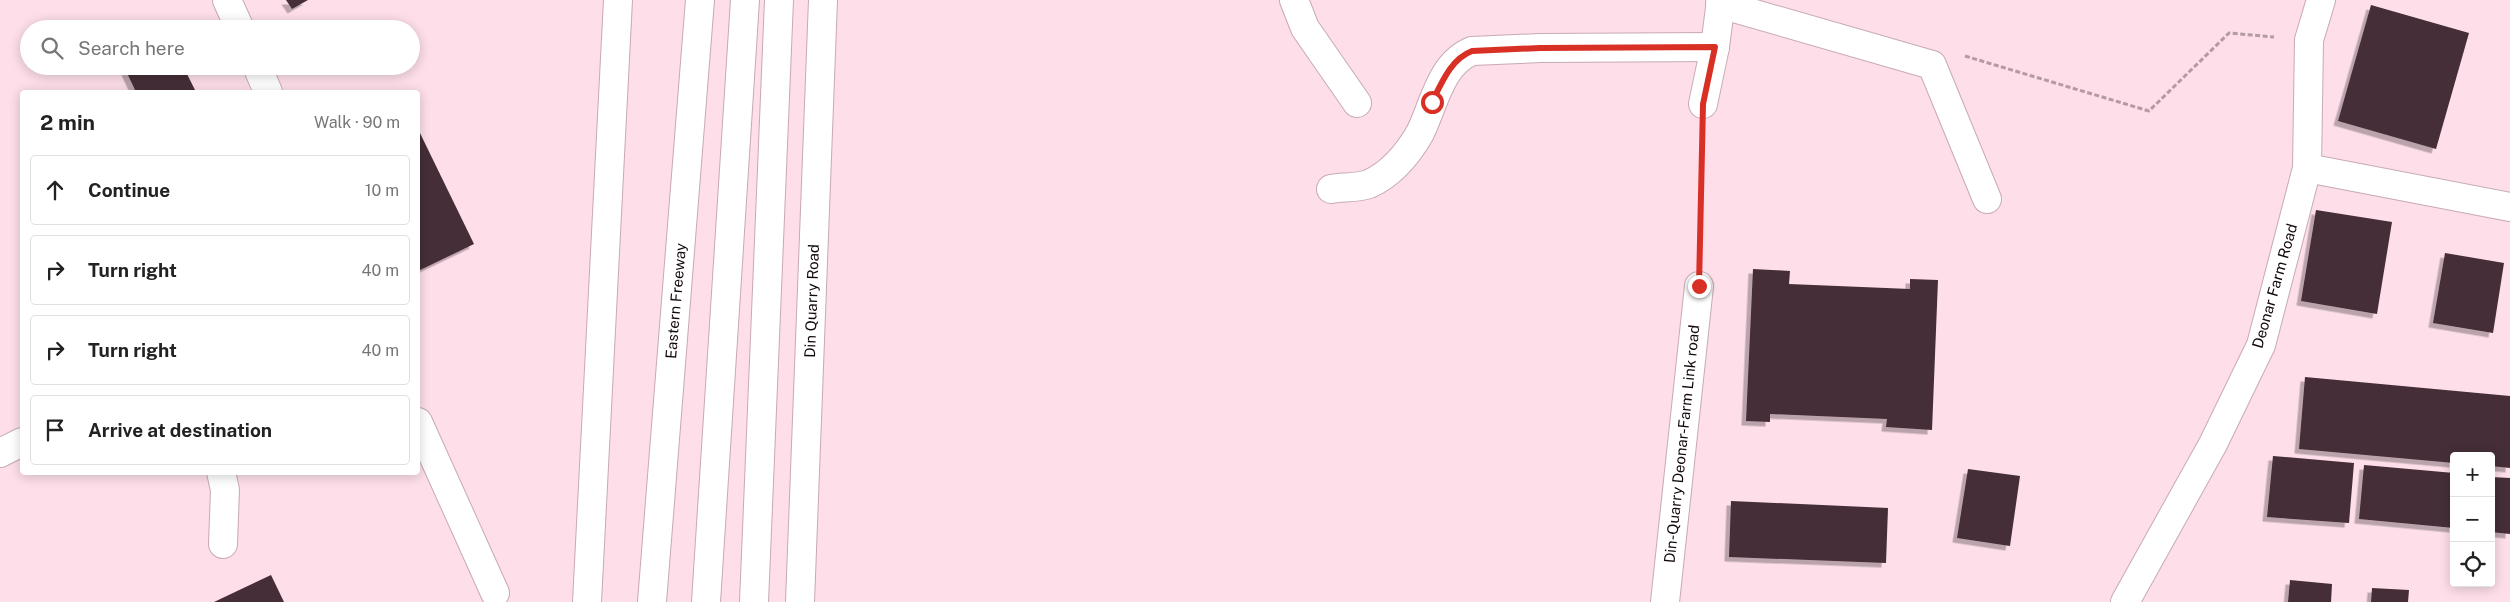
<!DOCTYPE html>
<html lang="en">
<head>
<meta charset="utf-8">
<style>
  body { margin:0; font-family:"Public Sans",sans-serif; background:#f2f2f2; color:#222 }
  .controls { position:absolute; right:15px; bottom:15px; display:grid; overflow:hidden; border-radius:5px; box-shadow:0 2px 12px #0003 }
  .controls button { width:45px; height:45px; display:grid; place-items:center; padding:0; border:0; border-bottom:1px solid #e0e0e0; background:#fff; color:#222; font:25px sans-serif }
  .stop { position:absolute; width:15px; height:15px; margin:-11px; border:4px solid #d93025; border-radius:50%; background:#fff }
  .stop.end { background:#d93025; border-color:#fff; box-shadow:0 1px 5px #0008 }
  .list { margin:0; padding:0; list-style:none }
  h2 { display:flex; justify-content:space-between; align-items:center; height:65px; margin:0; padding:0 20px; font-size:21px }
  h2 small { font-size:16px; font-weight:400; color:#767676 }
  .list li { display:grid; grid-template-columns:32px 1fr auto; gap:15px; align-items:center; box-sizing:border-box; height:70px; margin:0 10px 10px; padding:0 10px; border:1px solid #e0e0e0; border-radius:5px }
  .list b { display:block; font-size:19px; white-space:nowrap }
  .list em { font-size:16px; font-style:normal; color:#767676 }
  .icon { flex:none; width:28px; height:28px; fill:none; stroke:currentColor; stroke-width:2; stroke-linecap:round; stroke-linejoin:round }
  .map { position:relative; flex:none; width:2510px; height:602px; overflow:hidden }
  .search { position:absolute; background:#fff; box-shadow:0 2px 12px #0003; left:20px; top:20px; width:400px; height:55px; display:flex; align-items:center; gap:12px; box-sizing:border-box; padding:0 18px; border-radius:28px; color:#767676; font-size:19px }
  .panel { position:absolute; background:#fff; box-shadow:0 2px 12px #0003; left:20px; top:90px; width:400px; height:385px; border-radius:5px }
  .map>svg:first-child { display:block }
</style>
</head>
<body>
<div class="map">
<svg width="2510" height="602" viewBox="0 0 2510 602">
  <defs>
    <filter id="shadow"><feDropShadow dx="-4.5" dy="4.5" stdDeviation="0" flood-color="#0004"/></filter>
  </defs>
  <rect width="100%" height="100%" fill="#fddee9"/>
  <g fill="#452d37" filter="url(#shadow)">
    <polygon points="286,0 308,0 292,9"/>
    <polygon points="2371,5 2469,33 2436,149 2338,121"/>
    <polygon points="136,66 183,66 196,92 136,92 126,71"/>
    <polygon points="418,129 474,244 418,271"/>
    <polygon points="2316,210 2392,222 2377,314 2301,301"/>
    <polygon points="2445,253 2504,263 2493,333 2433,323"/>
    <polygon points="1753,269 1790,271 1789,284 1910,289 1910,279 1938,280 1932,430 1886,427 1887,419 1770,414 1770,422 1746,421"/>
    <polygon points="2305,377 2510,396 2510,468 2491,466 2491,456 2454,456 2454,463 2299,449"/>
    <polygon points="2273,456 2354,463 2349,523 2267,517"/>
    <polygon points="2364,465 2454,473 2454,528 2359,519"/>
    <polygon points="1968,469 2020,476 2010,546 1957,538"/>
    <polygon points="2491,477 2510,478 2510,534 2491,532"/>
    <polygon points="1731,501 1888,508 1886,563 1729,557"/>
    <polygon points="271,575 284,602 214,602"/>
    <polygon points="2290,580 2332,584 2331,602 2288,602"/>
    <polygon points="2372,588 2409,590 2408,602 2371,602"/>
  </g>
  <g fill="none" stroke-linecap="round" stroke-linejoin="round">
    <g stroke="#c7aab4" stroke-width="30">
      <g id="minor">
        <polyline points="227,0 240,29"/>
        <polyline points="1294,0 1305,28 1357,103"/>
        <polyline points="1720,4 1932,65 1987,199"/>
        <polyline points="257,66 268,92"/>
        <polyline points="1703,104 1715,47 1721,0"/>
        <polyline points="2307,168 2510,207"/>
        <path d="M 1331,189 C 1342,187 1358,188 1369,184 C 1391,174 1408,154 1420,133 C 1434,105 1440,64 1472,51 L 1540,48 L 1715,47"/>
        <polyline points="418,422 495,593"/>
        <polyline points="0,453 22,442"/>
        <polyline points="221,472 225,490 223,544"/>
        <polyline points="800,602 823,0"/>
        <polyline points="1665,602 1699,286"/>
        <polyline points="2125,602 2213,444 2261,345 2307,168 2309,40 2321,0"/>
      </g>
    </g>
    <g stroke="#c7aab4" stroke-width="30">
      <g id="highway">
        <polyline points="587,602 618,0"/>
        <polyline points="652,602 700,0"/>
        <polyline points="706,602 745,0"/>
        <polyline points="754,602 779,0"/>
      </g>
    </g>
    <g stroke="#b39aa3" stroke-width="3" stroke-dasharray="5 2.5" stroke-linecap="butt">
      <polyline points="1965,56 2149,111 2229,33 2274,37"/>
      <polyline points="1700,254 1702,137"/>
    </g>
    <use href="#minor" stroke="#fff" stroke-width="28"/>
    <use href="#highway" stroke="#fff" stroke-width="28"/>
  </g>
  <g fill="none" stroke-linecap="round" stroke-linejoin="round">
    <path stroke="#d93025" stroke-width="6" d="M 1432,102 C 1442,82 1451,59 1472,51 L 1540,48 L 1715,47 L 1703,104 L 1699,286"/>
  </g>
  <g text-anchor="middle" stroke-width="5" stroke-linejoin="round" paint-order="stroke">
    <g font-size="15" fill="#13090d" stroke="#fff">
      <text transform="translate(2275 286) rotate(-74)" y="5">Deonar Farm Road</text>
      <text transform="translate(676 301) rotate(-85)" y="5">Eastern Freeway</text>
      <text transform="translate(812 301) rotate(-88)" y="5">Din Quarry Road</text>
      <text transform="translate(1682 444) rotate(-84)" y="5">Din-Quarry Deonar-Farm Link road</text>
    </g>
  </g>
</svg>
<div class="controls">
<button>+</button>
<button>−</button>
<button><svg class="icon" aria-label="locate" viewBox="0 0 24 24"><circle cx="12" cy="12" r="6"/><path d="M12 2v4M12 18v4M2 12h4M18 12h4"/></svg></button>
</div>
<div class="stop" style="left:1432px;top:102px"></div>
<div class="stop end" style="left:1699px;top:286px"></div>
<div class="search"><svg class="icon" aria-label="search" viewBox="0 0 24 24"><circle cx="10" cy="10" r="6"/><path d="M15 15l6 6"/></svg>Search here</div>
<section class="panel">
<h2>2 min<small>Walk · 90 m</small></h2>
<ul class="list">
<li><svg class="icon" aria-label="ahead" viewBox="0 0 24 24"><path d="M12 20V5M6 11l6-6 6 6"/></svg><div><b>Continue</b></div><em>10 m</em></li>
<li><svg class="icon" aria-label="right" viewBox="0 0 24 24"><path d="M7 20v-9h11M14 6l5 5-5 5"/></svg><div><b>Turn right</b></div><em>40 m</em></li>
<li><svg class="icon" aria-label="right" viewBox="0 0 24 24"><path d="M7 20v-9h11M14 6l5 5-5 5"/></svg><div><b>Turn right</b></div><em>40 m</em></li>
<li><svg class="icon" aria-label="arrive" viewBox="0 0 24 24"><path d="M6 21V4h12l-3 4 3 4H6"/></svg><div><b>Arrive at destination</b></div></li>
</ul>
</section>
</div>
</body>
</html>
